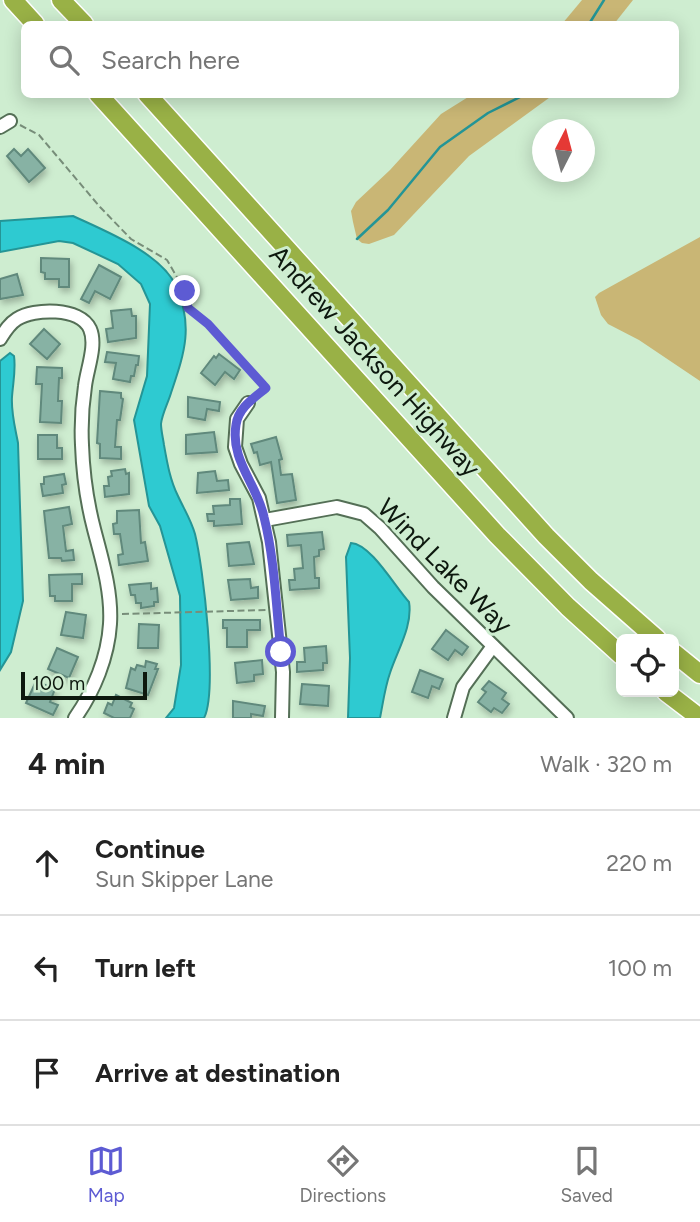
<!DOCTYPE html>
<html lang="en">
<head>
<meta charset="utf-8">
<style>
  body { margin:0; font-family:Figtree,sans-serif; background:#f6f6f6; color:#222 }
  .controls { position:absolute; right:21px; bottom:21px; display:grid; overflow:hidden; border-radius:10px; box-shadow:0 4px 18px #0003 }
  .controls button { width:63px; height:63px; display:grid; place-items:center; padding:0; border:0; border-bottom:2px solid #e0e0e0; background:#fff; color:#222; font:35px sans-serif }
  .compass { position:absolute; left:532px; top:119px; width:63px; height:63px; border-radius:50%; background:#fff; box-shadow:0 4px 18px #0003; rotate:6deg }
  .scale { position:absolute; left:21px; bottom:18px; width:126px; box-sizing:border-box; padding-left:7px; border:4px solid #0d180e; border-top:0; font-size:19px; line-height:24px; white-space:nowrap; color:#0d180e; -webkit-text-stroke:5px #ceedd0; paint-order:stroke }
  .stop { position:absolute; width:21px; height:21px; margin:-16px; border:5px solid #5d5bd3; border-radius:50%; background:#fff }
  .stop.end { background:#5d5bd3; border-color:#fff; box-shadow:0 2px 7px #0008 }
  .list { margin:0; padding:0; list-style:none }
  h2 { display:flex; justify-content:space-between; align-items:center; height:91px; margin:0; padding:0 28px; font-size:30px }
  h2 small { font-size:23px; font-weight:400; color:#767676 }
  .list li { display:grid; grid-template-columns:46px 1fr auto; gap:21px; align-items:center; box-sizing:border-box; height:105px; padding:0 28px; border-top:2px solid #e0e0e0 }
  .list b { display:block; font-size:26px; white-space:nowrap }
  .list p { margin:0; font-size:23px; white-space:nowrap; color:#767676 }
  .list em { font-size:23px; font-style:normal; color:#767676 }
  .icon { flex:none; width:38px; height:38px; fill:none; stroke:currentColor; stroke-width:2; stroke-linecap:round; stroke-linejoin:round }
  .map { position:relative; flex:none; width:700px; height:718px; overflow:hidden }
  .search { position:absolute; background:#fff; box-shadow:0 4px 18px #0003; left:21px; right:21px; top:21px; height:77px; display:flex; align-items:center; gap:18px; box-sizing:border-box; padding:0 24px; border-radius:10px; color:#767676; font-size:26px }
  .sheet { height:406px; background:#fff }
  nav { display:flex; justify-content:space-around; align-items:center; box-sizing:border-box; height:98px; border-top:2px solid #e0e0e0; background:#fff; font-size:19px; color:#767676 }
  nav a { display:grid; justify-items:center; gap:4px }
  nav .on { color:#5d5bd3 }
  .map>svg:first-child { display:block }
</style>
</head>
<body>
<div class="map">
<svg width="700" height="718" viewBox="0 0 700 718">
  <defs>
    <filter id="shadow"><feDropShadow dx="2" dy="4" stdDeviation="3.5" flood-color="#0004"/></filter>
  </defs>
  <rect width="100%" height="100%" fill="#ceedd0"/>
  <g fill="#c9b675">
    <polygon points="582,0 633,0 614,24 562,24"/>
    <polygon points="473,94 553,95 469,156 394,235 369,244 362,243 357,239 353,222 351,211 356,202 390,170 441,114"/>
    <polygon points="700,237 700,381 639,340 608,324 601,315 595,297 599,293"/>
  </g>
  <g fill="#2ecad1" stroke="#249596" stroke-width="2">
    <path d="M 73,216 C 105,231 161,253 176,286 C 194,327 184,354 171,393 C 168,403 162,414 161,424 C 161,430 163,438 164,445 C 167,462 170,480 178,496 C 184,509 191,520 195,534 C 203,566 218,691 204,718 L 166,718 L 174,708 L 181,665 L 180,596 L 160,526 L 149,506 L 134,420 L 147,376 L 150,304 L 141,284 L 118,264 L 73,243 L 59,241 L 0,252 L 0,221 Z"/>
    <path d="M 10,353 L 14,356 C 16,370 13,382 12,397 C 11,413 15,427 18,443 L 23,601 L 11,652 L 0,670 L 0,361 Z"/>
    <path d="M 351,543 C 371,544 395,587 409,602 C 413,626 397,651 390,673 C 385,687 383,703 380,718 L 348,718 L 350,658 L 346,557 Z"/>
  </g>
  <g fill="none" stroke-linecap="round" stroke-linejoin="round">
    <g stroke="#249596" stroke-width="2.5">
      <polyline points="589,24 604,0"/>
      <polyline points="357,239 388,210 440,147 488,113 526,94"/>
    </g>
  </g>
  <g fill="#87b2a4" stroke="#60897c" stroke-width="2" filter="url(#shadow)">
    <polygon points="14,149 21,156 28,149 45,168 29,182 7,156"/>
    <polygon points="41,258 69,259 69,287 59,287 59,279 45,279 45,273 41,272"/>
    <polygon points="99,265 121,277 110,299 95,291 89,303 81,299"/>
    <polygon points="17,274 23,295 0,299 0,279"/>
    <polygon points="131,309 132,316 136,316 136,338 108,342 106,329 113,328 111,311"/>
    <polygon points="44,329 60,344 47,359 30,344"/>
    <polygon points="107,352 139,356 138,365 136,365 134,376 131,376 130,382 113,379 116,363 105,362"/>
    <polygon points="219,354 240,370 234,379 225,372 215,385 201,373 214,356 216,358"/>
    <polygon points="37,367 62,368 62,378 59,378 58,401 62,401 61,423 40,422 42,384 36,384"/>
    <polygon points="100,391 121,393 121,398 123,399 120,420 117,420 115,447 121,447 121,459 100,458 100,444 97,443"/>
    <polygon points="188,397 220,402 219,411 207,409 205,420 188,417"/>
    <polygon points="214,432 217,452 186,454 186,435"/>
    <polygon points="38,435 57,435 57,448 62,448 62,459 38,459"/>
    <polygon points="276,437 282,459 279,460 281,475 292,474 296,500 277,503 271,462 260,465 257,452 254,453 251,444"/>
    <polygon points="125,469 126,474 129,473 129,494 105,497 104,486 109,486 108,477 112,476 111,471"/>
    <polygon points="215,471 217,481 228,480 229,490 197,493 198,473"/>
    <polygon points="64,474 66,484 62,485 63,493 43,496 41,484 44,484 44,477"/>
    <polygon points="230,499 240,499 242,524 214,526 214,521 208,521 207,514 214,514 213,506 230,505"/>
    <polygon points="69,507 72,524 63,526 66,551 73,550 74,560 62,561 61,558 49,558 44,511"/>
    <polygon points="139,510 141,543 145,542 148,561 119,565 118,555 123,554 120,534 114,534 113,524 117,523 117,511"/>
    <polygon points="322,532 324,549 319,550 319,556 314,557 315,578 319,578 319,588 290,590 289,580 295,580 294,569 303,568 301,545 288,546 287,535"/>
    <polygon points="249,542 254,564 229,566 227,544"/>
    <polygon points="82,574 82,584 72,584 72,601 55,601 55,596 50,596 49,575"/>
    <polygon points="250,579 251,588 258,587 258,598 231,600 228,580"/>
    <polygon points="151,583 151,589 157,588 158,602 154,602 154,606 141,608 141,603 136,603 135,595 131,595 129,585"/>
    <polygon points="66,612 86,615 83,638 61,635"/>
    <polygon points="223,620 260,620 260,630 247,630 247,647 227,647 227,628 223,628"/>
    <polygon points="139,624 159,625 158,648 138,648"/>
    <polygon points="446,630 468,647 462,655 455,650 448,660 432,649"/>
    <polygon points="326,646 327,663 323,663 323,670 297,672 297,662 305,662 304,648"/>
    <polygon points="57,648 78,657 69,678 48,669"/>
    <polygon points="262,660 263,674 254,675 254,681 237,683 235,663"/>
    <polygon points="146,661 157,664 155,669 158,669 148,695 126,688 131,668 135,670 137,665 145,667"/>
    <polygon points="420,670 443,679 439,689 432,686 428,698 412,692"/>
    <polygon points="36,681 55,689 50,702 58,705 53,715 26,703"/>
    <polygon points="489,681 506,693 502,699 509,704 502,713 494,708 491,712 478,702 486,692 482,689"/>
    <polygon points="302,684 329,686 328,706 300,704"/>
    <polygon points="116,695 132,703 130,707 134,709 130,718 114,718 104,713 108,703 112,705"/>
    <polygon points="233,701 265,706 263,716 251,714 251,718 233,718"/>
  </g>
  <g fill="none" stroke-linecap="round" stroke-linejoin="round">
    <g stroke="#546f56" stroke-width="16">
      <g id="minor">
        <polyline points="0,127 10,121"/>
        <path d="M 0,339 C 5,331 9,324 17,319 C 34,308 80,307 90,329 C 97,345 87,369 85,386 C 82,406 81,425 82,445 C 83,474 87,502 94,529 C 102,560 112,592 110,624 C 108,657 94,691 75,718"/>
        <polyline points="248,403 237,419 235,447 241,464 259,498 269,542 283,672 282,718"/>
        <polyline points="265,520 337,507 364,514 380,528 433,587 567,718"/>
        <polyline points="454,718 463,687 493,646"/>
      </g>
    </g>
    <g stroke="#fff" stroke-width="21">
      <g id="highway">
        <polyline points="13,0 35,24"/>
        <polyline points="61,0 84,24"/>
        <polyline points="98,94 497,535 568,607 621,655"/>
        <polyline points="147,94 546,536 591,581 657,639"/>
        <polyline points="674,653 700,674"/>
        <polyline points="666,692 700,718"/>
      </g>
    </g>
    <g stroke="#778d79" stroke-width="2" stroke-dasharray="7 3.5" stroke-linecap="butt">
      <polyline points="20,125 39,135 100,207 131,239 167,260 185,291 188,308 208,324 266,388 256,396"/>
      <polyline points="122,614 267,610"/>
    </g>
    <use href="#minor" stroke="#fff" stroke-width="12"/>
    <use href="#highway" stroke="#99b146" stroke-width="18"/>
  </g>
  <g fill="none" stroke-linecap="round" stroke-linejoin="round">
    <path stroke="#5d5bd3" stroke-width="9" d="M 185,291 L 188,308 L 208,324 L 266,388 C 254,398 238,408 236,425 C 230,460 257,484 264,517 C 275,561 276,607 281,652"/>
  </g>
  <g text-anchor="middle" stroke-width="6" stroke-linejoin="round" paint-order="stroke">
    <g font-size="26" fill="#0d180e" stroke="#ceedd0">
      <text transform="translate(375 361) rotate(48)" y="9">Andrew Jackson Highway</text>
      <text transform="translate(445 566) rotate(45)" y="9">Wind Lake Way</text>
    </g>
  </g>
</svg>
<div class="controls">
<button><svg class="icon" aria-label="locate" viewBox="0 0 24 24"><circle cx="12" cy="12" r="6"/><path d="M12 2v4M12 18v4M2 12h4M18 12h4"/></svg></button>
</div>
<svg class="compass" viewBox="-18 -18 36 36"><path d="M0-13l5 13h-10z" fill="#e53935"/><path d="M0 13l5-13h-10z" fill="#767676"/></svg>
<div class="scale">100 m</div>
<div class="stop" style="left:281px;top:652px"></div>
<div class="stop end" style="left:185px;top:291px"></div>
<div class="search"><svg class="icon" aria-label="search" viewBox="0 0 24 24"><circle cx="10" cy="10" r="6"/><path d="M15 15l6 6"/></svg>Search here</div>
</div>
<section class="sheet">
<h2>4 min<small>Walk · 320 m</small></h2>
<ul class="list">
<li><svg class="icon" aria-label="ahead" viewBox="0 0 24 24"><path d="M12 20V5M6 11l6-6 6 6"/></svg><div><b>Continue</b><p>Sun Skipper Lane</p></div><em>220 m</em></li>
<li><svg class="icon" aria-label="left" viewBox="0 0 24 24"><path d="M17 20v-9H6M10 6l-5 5 5 5"/></svg><div><b>Turn left</b></div><em>100 m</em></li>
<li><svg class="icon" aria-label="arrive" viewBox="0 0 24 24"><path d="M6 21V4h12l-3 4 3 4H6"/></svg><div><b>Arrive at destination</b></div></li>
</ul>
</section>
<nav>
<a class="on"><svg class="icon" aria-label="map" viewBox="0 0 24 24"><path d="M3 6l6-2 6 2 6-2v14l-6 2-6-2-6 2zM9 4v14M15 6v14"/></svg>Map</a>
<a><svg class="icon" aria-label="directions" viewBox="0 0 24 24"><path d="M12 3l9 9-9 9-9-9zM9 14v-3h6M13 9l2 2-2 2"/></svg>Directions</a>
<a><svg class="icon" aria-label="saved" viewBox="0 0 24 24"><path d="M7 4h10v16l-5-4-5 4z"/></svg>Saved</a>
</nav>
</body>
</html>
